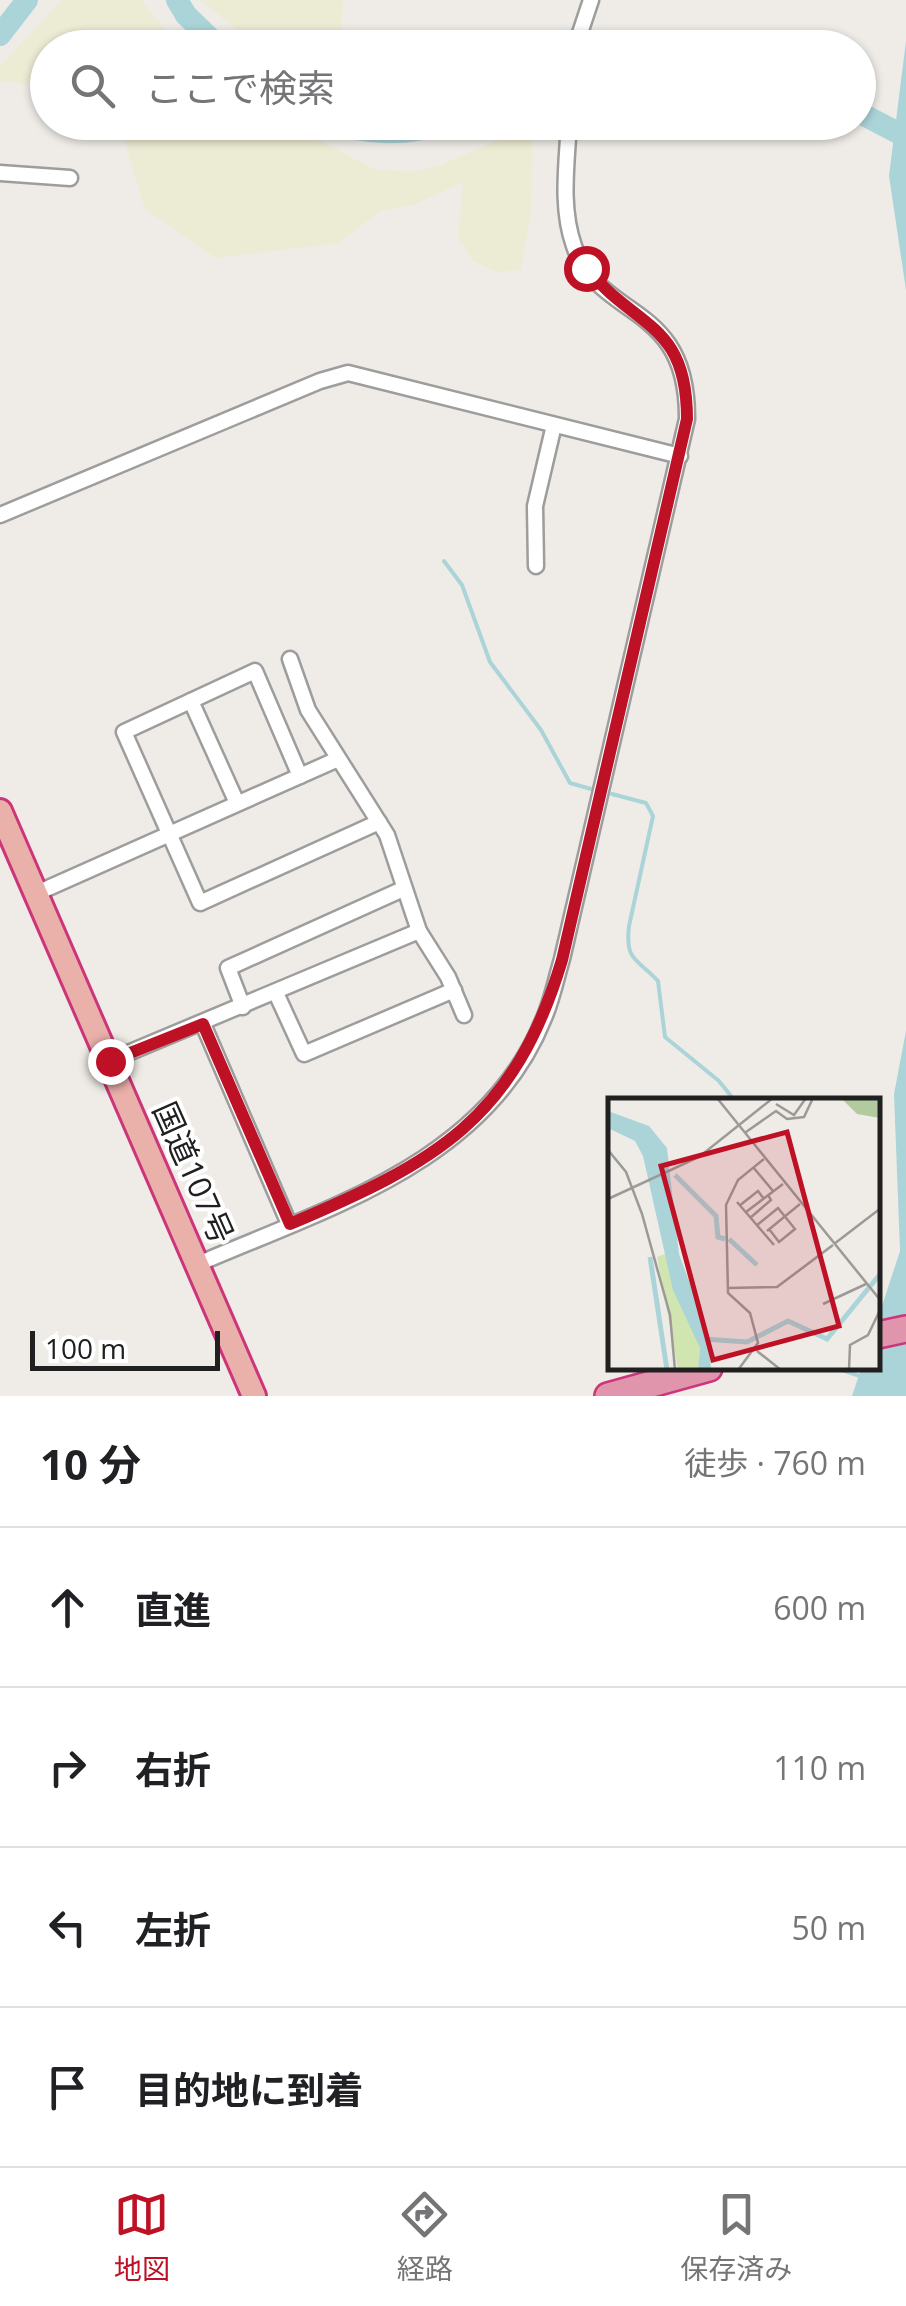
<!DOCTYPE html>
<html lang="ja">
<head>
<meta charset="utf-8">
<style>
  body { margin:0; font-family:"Open Sans","Noto Sans JP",sans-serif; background:#f6f6f6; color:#202124 }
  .scale { position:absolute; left:30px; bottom:25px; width:190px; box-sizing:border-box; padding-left:10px; border:5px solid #202020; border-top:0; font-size:28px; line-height:35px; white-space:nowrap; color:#202020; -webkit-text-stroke:8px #fff; paint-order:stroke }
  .stop { position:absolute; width:30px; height:30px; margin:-22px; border:8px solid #be1125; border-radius:50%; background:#fff }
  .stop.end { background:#be1125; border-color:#fff; box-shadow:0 2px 10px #0008 }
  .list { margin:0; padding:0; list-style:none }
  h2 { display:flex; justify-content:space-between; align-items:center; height:130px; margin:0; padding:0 40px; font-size:42px }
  h2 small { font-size:32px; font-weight:400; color:#757577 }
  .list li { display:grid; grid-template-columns:65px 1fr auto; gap:30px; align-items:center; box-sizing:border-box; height:160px; padding:0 40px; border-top:2px solid #e0e0e0 }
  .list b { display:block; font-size:38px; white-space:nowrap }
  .list em { font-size:32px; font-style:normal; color:#757577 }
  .icon { flex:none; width:55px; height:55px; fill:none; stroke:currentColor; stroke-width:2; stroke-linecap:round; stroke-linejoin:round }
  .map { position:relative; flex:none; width:906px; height:1396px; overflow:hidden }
  .search { position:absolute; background:#fff; box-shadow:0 2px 8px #0004; left:30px; right:30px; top:30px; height:110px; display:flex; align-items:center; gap:25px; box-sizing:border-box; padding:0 35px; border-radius:55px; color:#757577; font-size:38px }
  .sheet { height:770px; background:#fff }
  nav { display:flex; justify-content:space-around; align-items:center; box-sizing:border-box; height:140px; border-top:2px solid #e0e0e0; background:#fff; font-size:28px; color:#757577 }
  nav a { display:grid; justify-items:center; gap:5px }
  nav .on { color:#be1125 }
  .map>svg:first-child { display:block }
</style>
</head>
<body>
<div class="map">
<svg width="906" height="1396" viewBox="0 0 906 1396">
  <rect width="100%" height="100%" fill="#efece7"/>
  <g fill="#ecebd4">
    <polygon points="62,0 141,0 179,47 48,48 47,86 0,81 0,66"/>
    <polygon points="200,0 343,0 341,36 336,47 259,47"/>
    <polygon points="119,123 286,123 374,169 412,172 442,165 533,124 531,212 521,269 498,272 473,261 458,237 463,182 413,205 380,211 338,243 216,258 145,209"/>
  </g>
  <g fill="#abd4d9">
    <polygon points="906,41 906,290 889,176"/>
    <polygon points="906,1031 906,1396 852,1396 861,1369 878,1368 879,1315 900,1251 894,1094"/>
  </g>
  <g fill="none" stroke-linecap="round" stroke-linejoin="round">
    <g stroke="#abd4d9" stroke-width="4">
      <polyline points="444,561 462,585 490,662 541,730 570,783 591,789"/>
      <path d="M 612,794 L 646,803 L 653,816 L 629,926 C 625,962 637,958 658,981 L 665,1037 L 719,1081 L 735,1101"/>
      <polyline points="836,1368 860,1376"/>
    </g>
    <g stroke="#abd4d9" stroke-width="22">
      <polyline points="177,0 186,15 220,48"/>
      <polyline points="0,35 27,0"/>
      <polyline points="858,112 906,137"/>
      <path d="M 324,122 C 360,132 408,139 442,122"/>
    </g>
    <g stroke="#9d9d9d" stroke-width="19">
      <g id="minor">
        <polyline points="575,48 591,0"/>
        <polyline points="0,173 70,178"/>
        <polyline points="0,515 320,381 348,373 680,456"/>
        <polyline points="536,566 535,506 554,425"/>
        <polyline points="290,659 308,710 387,835 419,931 448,977 464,1015"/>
        <polyline points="191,701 237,803"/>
        <polyline points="300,776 255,671 124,732 200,903 379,822"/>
        <polyline points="37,893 338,759"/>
        <polyline points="276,993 304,1054 454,990"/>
        <polyline points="243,1007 228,968 403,889"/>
        <polyline points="203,1024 289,1224"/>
        <polyline points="109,1061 419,931"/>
        <path d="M 198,1264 C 327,1208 487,1162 544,1018 C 552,1000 556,979 562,959 L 687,419 C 688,300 600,322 574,246 C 560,207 567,163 569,122"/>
      </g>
    </g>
    <g stroke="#cd357a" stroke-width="28">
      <polyline id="trunk" points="0,811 254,1396"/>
    </g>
    <g stroke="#cd357a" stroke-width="30">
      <g id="motorway">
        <polyline points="878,1335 906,1329"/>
        <polyline points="608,1396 709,1368"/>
      </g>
    </g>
    <use href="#minor" stroke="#fff" stroke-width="14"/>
    <use href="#trunk" stroke="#eab0aa" stroke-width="22"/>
    <use href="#motorway" stroke="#e095ac" stroke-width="25"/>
  </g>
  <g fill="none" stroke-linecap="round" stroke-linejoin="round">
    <path stroke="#be1125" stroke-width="12" d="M 110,1061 L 203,1024 L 290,1224 C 436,1162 514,1120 562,960 L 687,419 C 687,322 636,329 586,268"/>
  </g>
  <g text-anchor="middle" stroke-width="8" stroke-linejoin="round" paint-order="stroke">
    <g font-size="32" fill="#202020" stroke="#fff">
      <text transform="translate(193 1173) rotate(66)" y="11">国道107号</text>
    </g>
  </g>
  <g transform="translate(608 1098)">
    <rect width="272" height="272" fill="#efece7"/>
    <path d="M 57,156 L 92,250 L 90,272 L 70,272 L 49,159 Z" fill="#d1e5b1"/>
    <path d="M 233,0 L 272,2 L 272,20 L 249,16 Z" fill="#b1cb9f"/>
    <path d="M 0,13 L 41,28 L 59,50 L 71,156 L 101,237 L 103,272 L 90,272 L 92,250 L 65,192 L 35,58 L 27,43 L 0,30 Z" fill="#abd4d9"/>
    <path fill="none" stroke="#abd4d9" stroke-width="5" d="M 67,77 L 108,118 L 110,139 L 117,141M 121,141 L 149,167M 42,159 L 59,272M 96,241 L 139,244 L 180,223 L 219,241 L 273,175"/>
    <path fill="none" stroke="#9c9a97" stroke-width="2.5" d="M 109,0 L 273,203M 168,6 L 186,17 L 198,0M 138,34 L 168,13 L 179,21 L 196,19 L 205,0M 0,52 L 18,74 L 34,116 L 62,217 L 67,272M 145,69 L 165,93M 0,101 L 91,59 L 165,0M 129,104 L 166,147M 131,108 L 150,93 L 156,101M 138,114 L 175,86M 142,120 L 163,102 L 160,97M 148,128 L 170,110 L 187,131 L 171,144 L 161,131M 159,133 L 192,106M 226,146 L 273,110M 120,190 L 169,189 L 225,147M 215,206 L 258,186M 149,253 L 173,272M 130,272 L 150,245 L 142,215 L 120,195 L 118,107 L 130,82 L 156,61M 241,272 L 242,247 L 260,237 L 273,210"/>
    <path fill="#be1125" fill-opacity="0.15" stroke="#be1125" stroke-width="5" d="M 179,34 L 231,228 L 105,262 L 53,68 Z"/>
    <rect width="272" height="272" fill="none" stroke="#202020" stroke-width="5"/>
  </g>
</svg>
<div class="scale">100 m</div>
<div class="stop" style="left:586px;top:268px"></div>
<div class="stop end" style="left:110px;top:1061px"></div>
<div class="search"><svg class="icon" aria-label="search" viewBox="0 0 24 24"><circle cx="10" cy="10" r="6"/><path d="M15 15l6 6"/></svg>ここで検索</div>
</div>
<section class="sheet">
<h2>10 分<small>徒歩 · 760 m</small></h2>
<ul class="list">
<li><svg class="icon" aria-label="ahead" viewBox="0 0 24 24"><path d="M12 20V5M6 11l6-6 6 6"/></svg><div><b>直進</b></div><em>600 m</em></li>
<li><svg class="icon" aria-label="right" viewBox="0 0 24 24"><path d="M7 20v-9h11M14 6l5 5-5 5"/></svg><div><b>右折</b></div><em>110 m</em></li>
<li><svg class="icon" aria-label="left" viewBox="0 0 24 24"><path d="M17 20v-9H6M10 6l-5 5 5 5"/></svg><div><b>左折</b></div><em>50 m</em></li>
<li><svg class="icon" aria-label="arrive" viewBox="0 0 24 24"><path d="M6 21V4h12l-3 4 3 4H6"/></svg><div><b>目的地に到着</b></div></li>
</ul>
</section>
<nav>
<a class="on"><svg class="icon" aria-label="map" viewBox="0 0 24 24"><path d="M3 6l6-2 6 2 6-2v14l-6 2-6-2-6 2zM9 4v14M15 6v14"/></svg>地図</a>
<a><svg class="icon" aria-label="directions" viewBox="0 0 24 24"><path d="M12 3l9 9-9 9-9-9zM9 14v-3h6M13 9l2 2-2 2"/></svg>経路</a>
<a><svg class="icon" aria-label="saved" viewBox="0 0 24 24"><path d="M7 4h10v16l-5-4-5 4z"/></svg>保存済み</a>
</nav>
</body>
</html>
